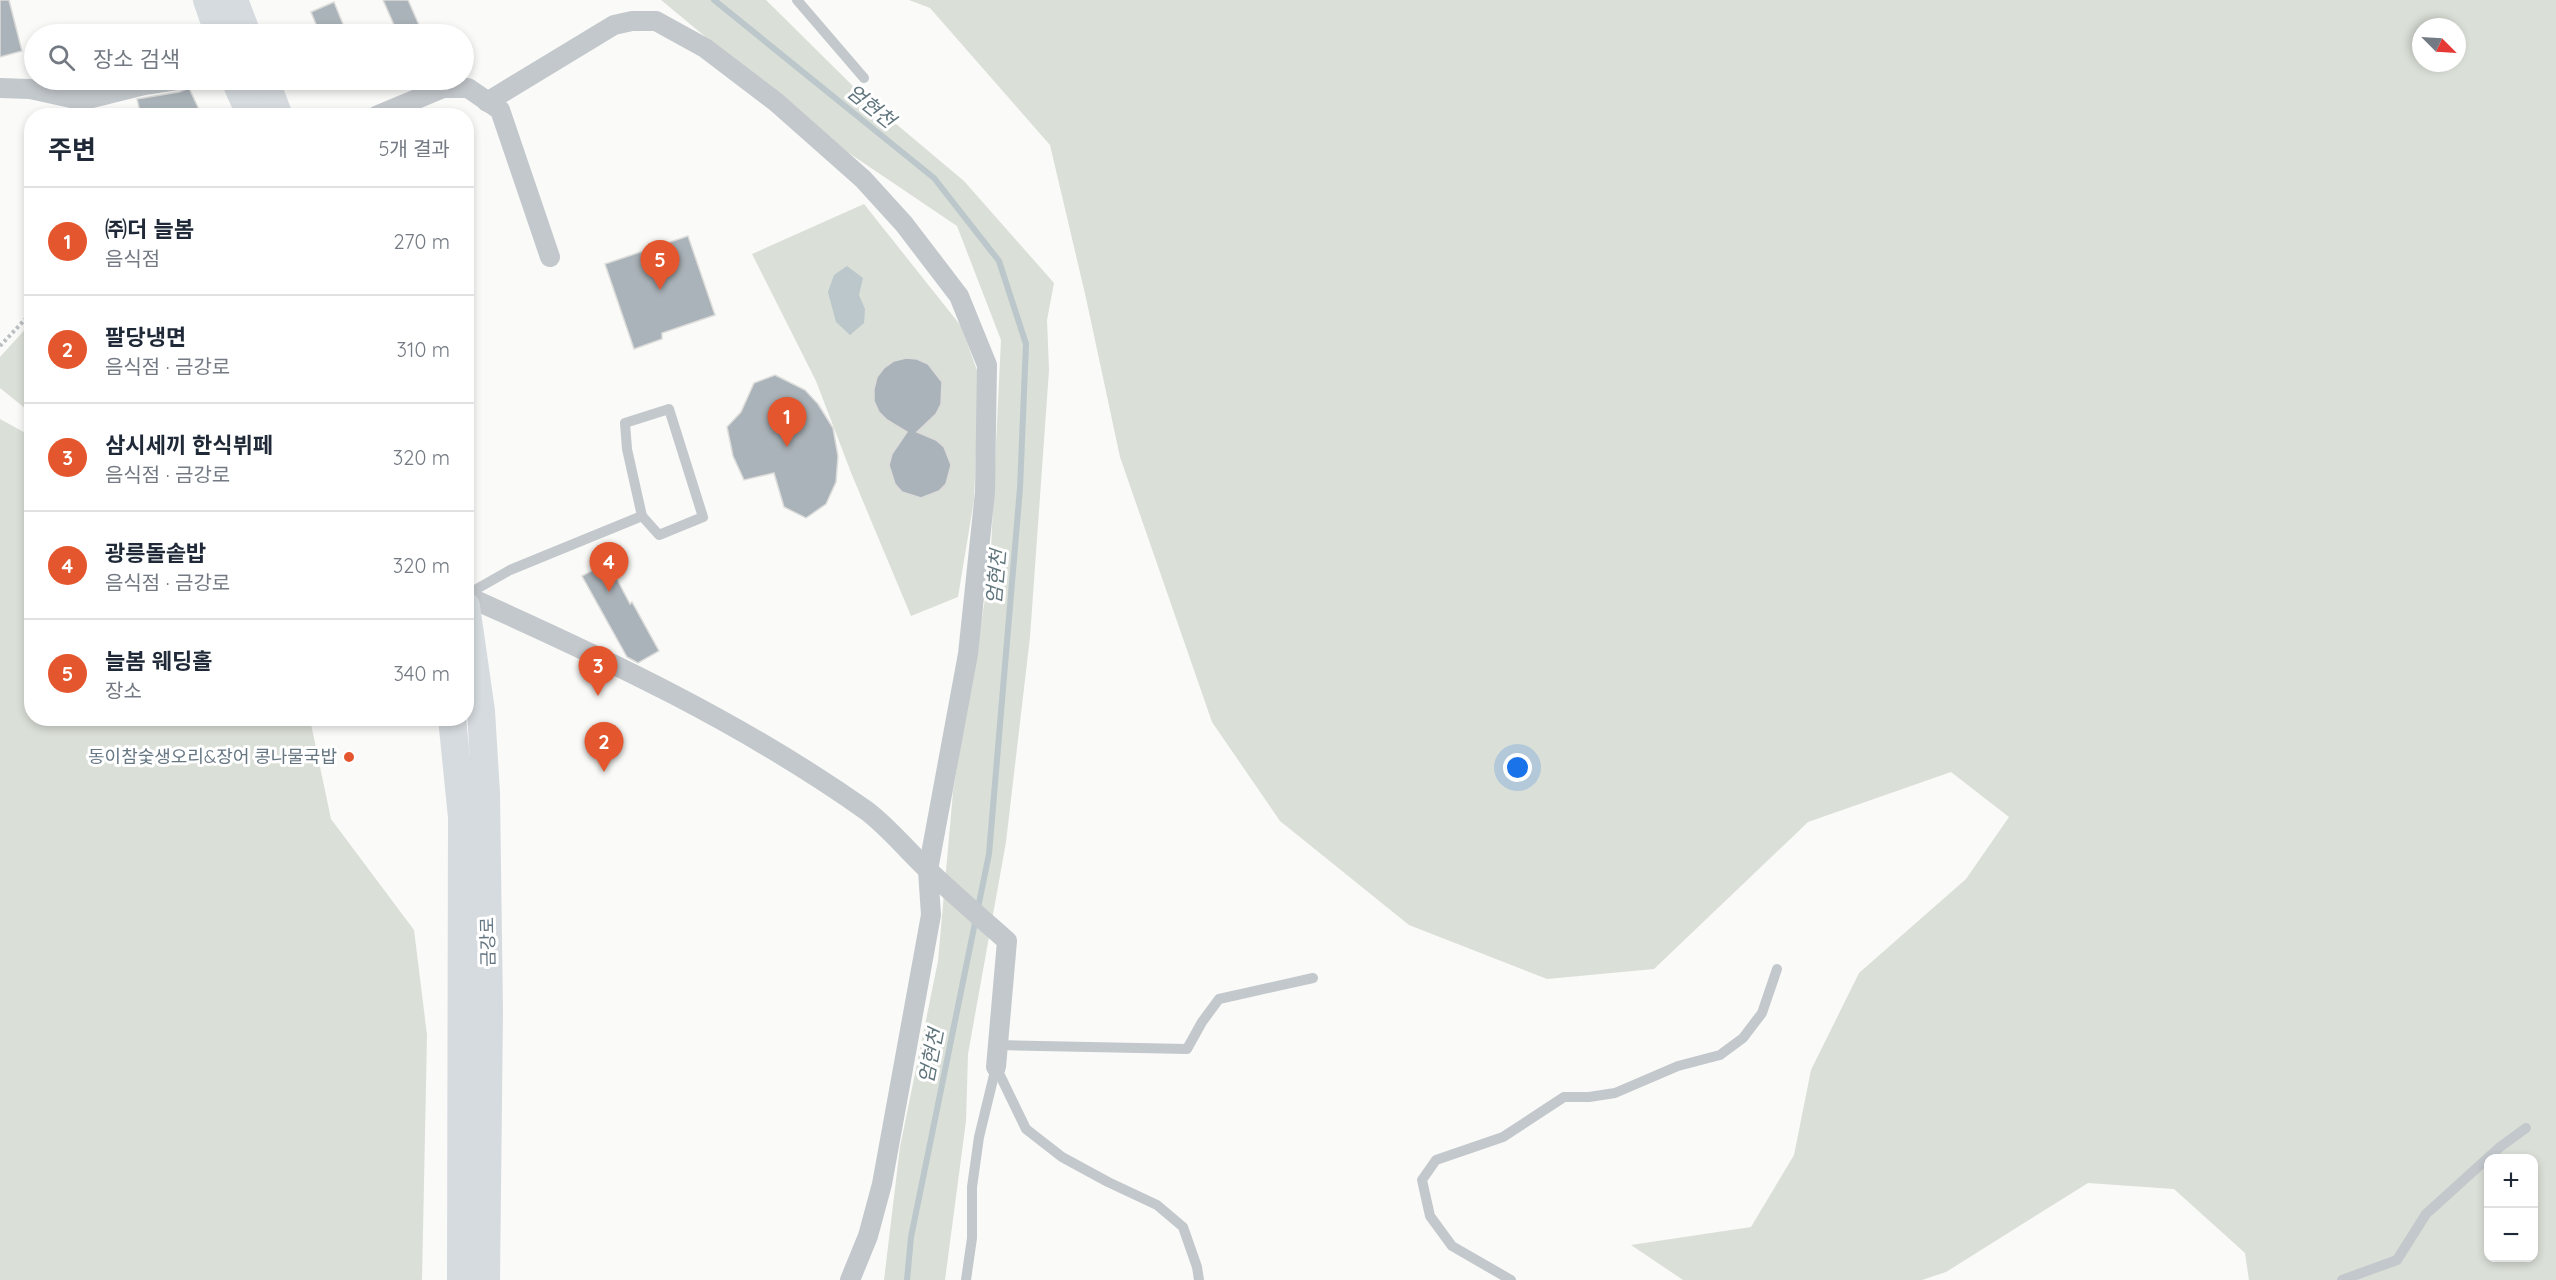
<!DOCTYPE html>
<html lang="ko">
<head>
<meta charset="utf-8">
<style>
  body { margin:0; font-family:Quicksand,"Noto Sans KR",sans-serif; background:#f6f6f7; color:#1f2937 }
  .controls { position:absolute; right:18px; bottom:18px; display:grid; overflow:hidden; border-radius:12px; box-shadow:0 3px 9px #0003 }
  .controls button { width:54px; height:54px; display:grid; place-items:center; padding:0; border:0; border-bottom:2px solid #e0e1e3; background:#fff; color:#1f2937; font:30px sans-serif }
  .compass { position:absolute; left:2412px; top:18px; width:54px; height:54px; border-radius:50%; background:#fff; box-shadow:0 3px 9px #0003; rotate:114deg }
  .you { position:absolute; left:1518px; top:768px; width:21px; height:21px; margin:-15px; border:4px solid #fff; border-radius:50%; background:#1a73e8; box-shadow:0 0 0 9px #1a73e833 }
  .badge { display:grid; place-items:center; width:39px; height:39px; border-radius:50%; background:#e4572e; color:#fff; font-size:20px; font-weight:700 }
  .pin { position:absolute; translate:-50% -50px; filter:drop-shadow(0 2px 3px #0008) }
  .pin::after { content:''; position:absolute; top:32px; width:21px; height:18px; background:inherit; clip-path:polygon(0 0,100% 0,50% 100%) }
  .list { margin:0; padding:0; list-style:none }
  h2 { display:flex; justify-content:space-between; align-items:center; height:78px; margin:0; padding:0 24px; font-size:26px }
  h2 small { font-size:20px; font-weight:400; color:#747a83 }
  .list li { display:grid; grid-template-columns:39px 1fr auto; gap:18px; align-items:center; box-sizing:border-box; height:108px; padding:0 24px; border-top:2px solid #e0e1e3 }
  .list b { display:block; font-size:22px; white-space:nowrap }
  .list p { margin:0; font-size:20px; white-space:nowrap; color:#747a83 }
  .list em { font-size:20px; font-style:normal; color:#747a83 }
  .icon { flex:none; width:33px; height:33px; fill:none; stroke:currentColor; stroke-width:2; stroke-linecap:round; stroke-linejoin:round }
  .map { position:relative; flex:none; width:2556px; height:1280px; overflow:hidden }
  .search { position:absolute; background:#fff; box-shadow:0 3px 9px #0003; left:24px; top:24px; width:450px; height:66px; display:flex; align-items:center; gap:15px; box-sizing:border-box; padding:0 21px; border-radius:33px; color:#747a83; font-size:22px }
  .panel { position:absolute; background:#fff; box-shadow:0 3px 9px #0003; left:24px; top:108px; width:450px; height:618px; border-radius:24px }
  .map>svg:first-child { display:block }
</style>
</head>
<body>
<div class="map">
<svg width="2556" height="1280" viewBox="0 0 2556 1280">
  <rect width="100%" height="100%" fill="#fafaf8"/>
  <g fill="#dadfd7" fill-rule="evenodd">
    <polygon points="661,0 766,0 864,97 964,181 1054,283 1047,320 1049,370 1030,637 1006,842 968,1054 966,1121 945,1280 884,1280 900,1147 938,961 953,792 990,569 1001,340 957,226 834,143"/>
    <path d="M 909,0 L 2556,0 L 2556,1280 L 2249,1280 L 2245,1253 L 2174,1189 L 2088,1183 L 1946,1272 L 1922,1280 L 1683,1280 L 1631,1245 L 1751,1227 L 1794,1155 L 1811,1070 L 1859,973 L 1966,879 L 2009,817 L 1951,772 L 1808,822 L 1654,969 L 1547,979 L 1409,925 L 1280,821 L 1212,722 L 1120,457 L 1086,298 L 1050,145 L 930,8 ZM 2421,27 L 2457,27 L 2457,63 L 2421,63 ZM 2488,1158 L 2534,1158 L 2534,1258 L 2488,1258 Z"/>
    <polygon points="864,204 961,326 979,376 974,500 958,597 911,616 852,475 816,381 752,254"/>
    <polygon points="31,323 31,413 0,388 0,357"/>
    <polygon points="0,419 31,436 32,718 310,719 331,819 414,930 427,1035 422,1280 0,1280"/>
  </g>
  <polygon fill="#bbc7cb" points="847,266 863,278 859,295 865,309 864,323 850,335 836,322 828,292 834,275"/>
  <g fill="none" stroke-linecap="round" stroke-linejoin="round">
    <polyline stroke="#bbc7cb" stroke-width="6" points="714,0 934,178 999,261 1026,344 1020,488 989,854 911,1237 907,1280"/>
  </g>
  <g fill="#aab3b9" stroke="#dcdcda" stroke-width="1.5">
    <polygon points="0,0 9,0 22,51 0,57"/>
    <polygon points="383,0 408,0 423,34 398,34"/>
    <polygon points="334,2 347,34 320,34 311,12"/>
    <polygon points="189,88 202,116 141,116 137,99 179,92"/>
    <polygon points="688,236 715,315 662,333 662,339 634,349 605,264"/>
    <polygon points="906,358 917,359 928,364 942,382 941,404 936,414 917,432 936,440 944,447 951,465 946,484 939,491 921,498 902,492 895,484 889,465 892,454 907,432 887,420 879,412 874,401 874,389 877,377 884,368 894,361"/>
    <polygon points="775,375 805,390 818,404 833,428 838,456 836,482 826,504 806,518 784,507 774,473 744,480 733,456 727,427 741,412 754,383"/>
    <polygon points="608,562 630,604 632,602 659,651 638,663 627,657 582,576"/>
  </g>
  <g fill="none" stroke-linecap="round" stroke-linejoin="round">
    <polyline stroke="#bbbfc2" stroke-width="4" stroke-dasharray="3 3" stroke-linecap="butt" points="0,346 32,312"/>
    <g stroke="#c3c8cc" stroke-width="10">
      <polyline points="797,0 864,78"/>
      <polygon points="669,409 703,517 659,535 642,516 627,449 625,423"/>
      <polyline points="466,595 510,570 642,516"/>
      <polyline points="998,1045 1187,1049 1202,1022 1219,999 1313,978"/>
      <polyline points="996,1067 1026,1129 1062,1157 1108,1182 1157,1205 1183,1227 1197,1267 1199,1280"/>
      <polyline points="966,1280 972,1238 972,1187 979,1137 996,1067"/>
      <polyline points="1511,1280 1452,1246 1430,1216 1422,1180 1436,1160 1503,1137 1564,1097 1589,1097 1615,1093 1678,1066 1720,1055 1743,1038 1762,1013 1777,969"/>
      <polyline points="2342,1280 2397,1260 2426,1214 2500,1147 2526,1128"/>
    </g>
    <g stroke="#c3c8cc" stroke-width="20">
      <polyline points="0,88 30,89 71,98 92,98 144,85 177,80"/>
      <polyline points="487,102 614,25 632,21 656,21 705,48 776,102 863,179 904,224 959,296 987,365 985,492 968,654 928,870 931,915 882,1184 868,1236 850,1280"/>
      <polyline points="376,116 443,88 468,88 500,110 550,257"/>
      <path d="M 466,596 C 605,658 743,723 867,811 C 888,827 907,850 926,868 C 952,893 980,917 1007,941 L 996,1067"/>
    </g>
    <g stroke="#d6dbdf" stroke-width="28">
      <polyline points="207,0 219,34"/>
      <polyline points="234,0 247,34"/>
      <polyline points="235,80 251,116"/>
      <polyline points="265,80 279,116"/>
      <polyline points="466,606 481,711 486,793 489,1012 486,1280"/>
      <polyline points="452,718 462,817 461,1280"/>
    </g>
  </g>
  <circle fill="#e4572e" stroke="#fff" stroke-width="2" cx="349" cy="757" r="6"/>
  <g text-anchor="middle" stroke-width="6" stroke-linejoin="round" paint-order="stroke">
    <g font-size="18" fill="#657683" stroke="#fff" text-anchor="end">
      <text x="337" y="763">동이참숯생오리&amp;장어 콩나물국밥</text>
    </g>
    <g font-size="18" fill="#657683" stroke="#fff">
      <text transform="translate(488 942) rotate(-91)" y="6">금강로</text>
    </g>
    <g font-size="20" font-style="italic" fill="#60757c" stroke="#fff">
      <text transform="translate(871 106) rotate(39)" y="7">엄현천</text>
      <text transform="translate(996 577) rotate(-85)" y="7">엄현천</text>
      <text transform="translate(931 1056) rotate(-79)" y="7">엄현천</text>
    </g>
  </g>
</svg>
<div class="controls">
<button>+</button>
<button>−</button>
</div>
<svg class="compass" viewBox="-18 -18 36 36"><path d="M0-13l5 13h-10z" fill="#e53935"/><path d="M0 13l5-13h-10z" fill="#747a83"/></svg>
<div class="you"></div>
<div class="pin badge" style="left:787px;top:447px">1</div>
<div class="pin badge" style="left:604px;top:772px">2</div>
<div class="pin badge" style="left:598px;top:696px">3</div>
<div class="pin badge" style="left:609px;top:592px">4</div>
<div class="pin badge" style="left:660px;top:290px">5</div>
<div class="search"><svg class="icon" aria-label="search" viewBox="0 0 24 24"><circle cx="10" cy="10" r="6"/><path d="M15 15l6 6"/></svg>장소 검색</div>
<section class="panel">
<h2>주변<small>5개 결과</small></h2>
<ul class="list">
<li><span class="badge">1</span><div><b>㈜더 늘봄</b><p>음식점</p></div><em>270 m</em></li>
<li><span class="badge">2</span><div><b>팔당냉면</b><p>음식점 · 금강로</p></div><em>310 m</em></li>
<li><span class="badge">3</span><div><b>삼시세끼 한식뷔페</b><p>음식점 · 금강로</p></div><em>320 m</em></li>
<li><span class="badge">4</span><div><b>광릉돌솥밥</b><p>음식점 · 금강로</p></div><em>320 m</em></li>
<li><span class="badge">5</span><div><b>늘봄 웨딩홀</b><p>장소</p></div><em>340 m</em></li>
</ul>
</section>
</div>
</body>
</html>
